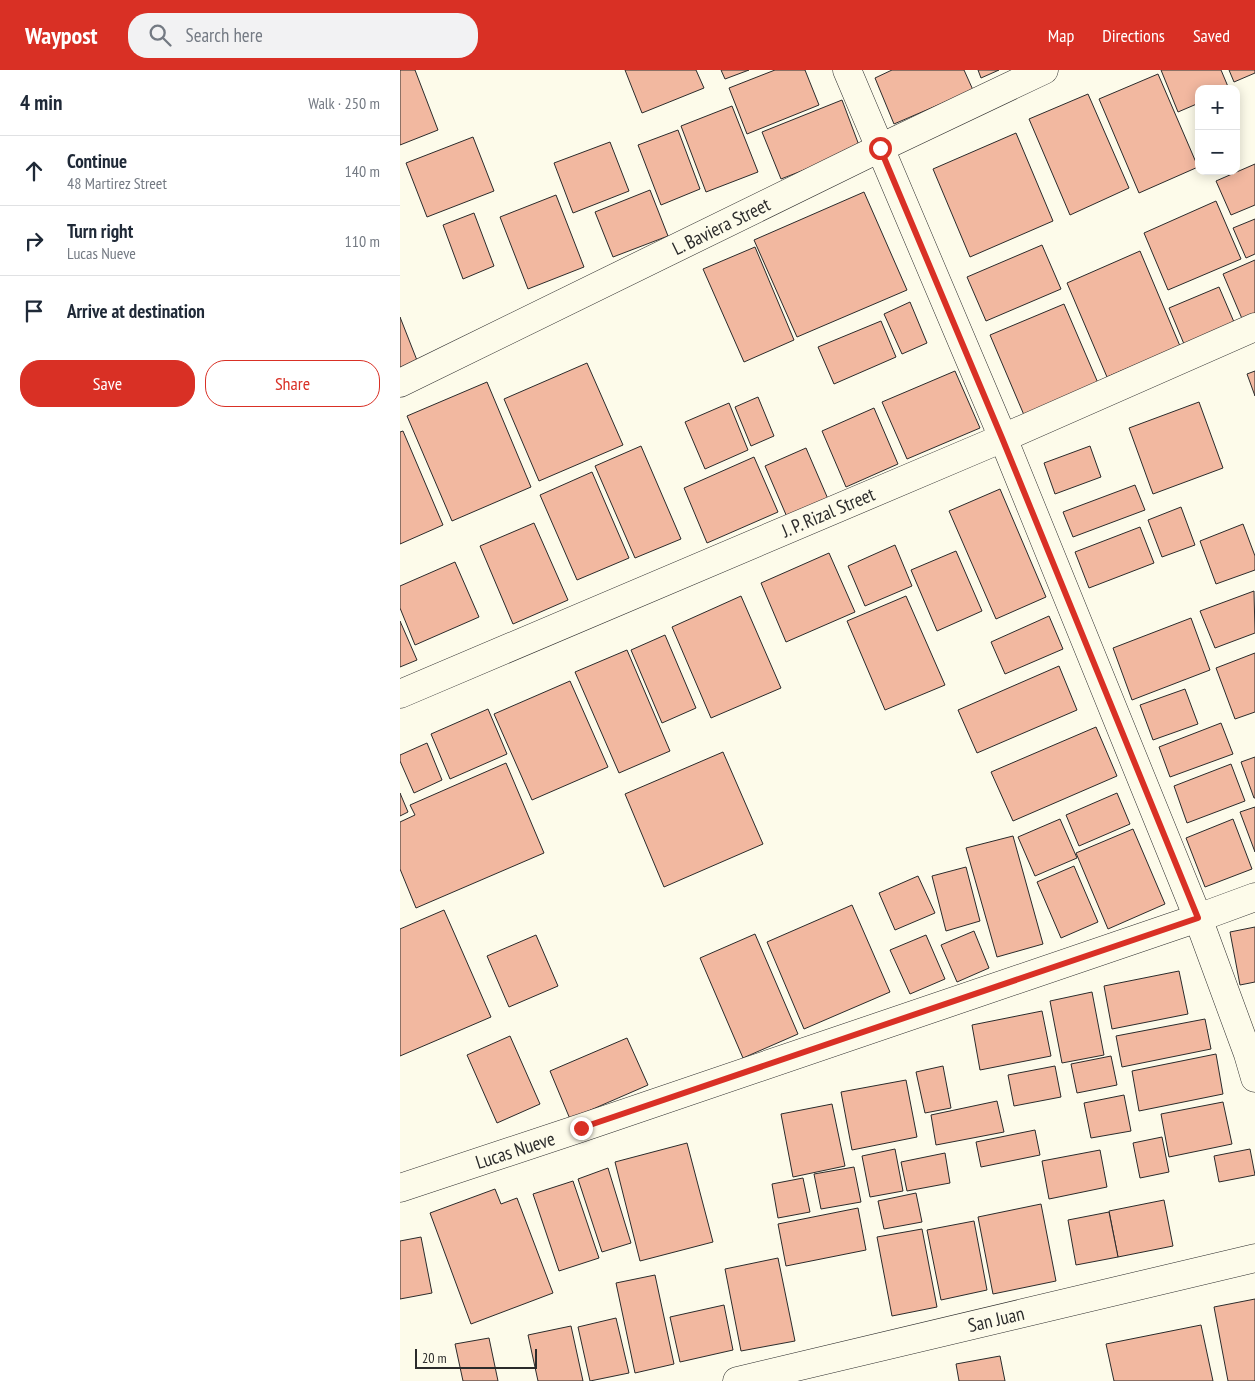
<!DOCTYPE html>
<html lang="en">
<head>
<meta charset="utf-8">
<style>
  body { margin:0; font-family:"PT Sans Narrow",sans-serif; background:#f2f2f3; color:#1f2937 }
  .controls { position:absolute; right:15px; top:15px; display:grid; overflow:hidden; border-radius:10px; box-shadow:0 2px 12px #0003 }
  .controls button { width:45px; height:45px; display:grid; place-items:center; padding:0; border:0; border-bottom:1px solid #e0e1e3; background:#fff; color:#1f2937; font:25px sans-serif }
  .scale { position:absolute; left:15px; bottom:12px; width:122px; box-sizing:border-box; padding-left:5px; border:2px solid #2b2b2b; border-top:0; font-size:14px; line-height:18px; white-space:nowrap; color:#2b2b2b; -webkit-text-stroke:4px #fdfbea; paint-order:stroke }
  .stop { position:absolute; width:15px; height:15px; margin:-11px; border:4px solid #d93025; border-radius:50%; background:#fff }
  .stop.end { background:#d93025; border-color:#fff; box-shadow:0 1px 5px #0008 }
  .list { margin:0; padding:0; list-style:none }
  h2 { display:flex; justify-content:space-between; align-items:center; height:65px; margin:0; padding:0 20px; font-size:21px }
  h2 small { font-size:16px; font-weight:400; color:#747a83 }
  .list li { display:grid; grid-template-columns:32px 1fr auto; gap:15px; align-items:center; box-sizing:border-box; height:70px; padding:0 20px; border-top:1px solid #e0e1e3 }
  .list b { display:block; font-size:19px; white-space:nowrap }
  .list p { margin:0; font-size:16px; white-space:nowrap; color:#747a83 }
  .list em { font-size:16px; font-style:normal; color:#747a83 }
  .actions { display:flex; gap:10px; padding:15px 20px }
  .actions a { flex:1; padding:11px 0; border:1px solid #d93025; border-radius:20px; text-align:center; font-size:18px; color:#d93025 }
  .actions .main { background:#d93025; color:#fff }
  .icon { flex:none; width:28px; height:28px; fill:none; stroke:currentColor; stroke-width:2; stroke-linecap:round; stroke-linejoin:round }
  .map { position:relative; flex:none; width:855px; height:1311px; overflow:hidden }
  header { display:flex; align-items:center; gap:30px; box-sizing:border-box; height:70px; padding:0 25px; background:#d93025; color:#fff }
  header strong { font-size:24px }
  nav { display:flex; gap:28px; margin-inline-start:auto; font-size:18px }
  .search { width:350px; height:45px; background:#f2f2f3; display:flex; align-items:center; gap:12px; box-sizing:border-box; padding:0 18px; border-radius:20px; color:#747a83; font-size:19px }
  main { display:flex }
  aside { flex:1; background:#fff }
  .map>svg:first-child { display:block }
</style>
</head>
<body>
<header>
<strong>Waypost</strong>
<div class="search"><svg class="icon" aria-label="search" viewBox="0 0 24 24"><circle cx="10" cy="10" r="6"/><path d="M15 15l6 6"/></svg>Search here</div>
<nav><a>Map</a><a>Directions</a><a>Saved</a></nav>
</header>
<main>
<aside>
<h2>4 min<small>Walk · 250 m</small></h2>
<ul class="list">
<li><svg class="icon" aria-label="ahead" viewBox="0 0 24 24"><path d="M12 20V5M6 11l6-6 6 6"/></svg><div><b>Continue</b><p>48 Martirez Street</p></div><em>140 m</em></li>
<li><svg class="icon" aria-label="right" viewBox="0 0 24 24"><path d="M7 20v-9h11M14 6l5 5-5 5"/></svg><div><b>Turn right</b><p>Lucas Nueve</p></div><em>110 m</em></li>
<li><svg class="icon" aria-label="arrive" viewBox="0 0 24 24"><path d="M6 21V4h12l-3 4 3 4H6"/></svg><div><b>Arrive at destination</b></div></li>
</ul>
<div class="actions"><a class="main">Save</a><a>Share</a></div>
</aside>
<div class="map">
<svg width="855" height="1311" viewBox="0 0 855 1311">
  <rect width="100%" height="100%" fill="#fdfbea"/>
  <g fill="#f2b8a0" stroke="#2b2b2b">
    <polygon points="0,0 15,0 38,60 0,75"/>
    <polygon points="225,0 296,0 304,18 242,43"/>
    <polygon points="321,0 349,0 325,9"/>
    <polygon points="375,0 405,0 419,35 347,64 329,18"/>
    <polygon points="492,0 564,0 573,20 494,54 475,8"/>
    <polygon points="578,0 599,0 581,8"/>
    <polygon points="761,0 821,0 829,19 799,19 799,33 778,42"/>
    <polygon points="829,0 855,0 855,3 834,12"/>
    <polygon points="758,4 798,97 739,123 699,29"/>
    <polygon points="688,24 729,118 670,145 629,49"/>
    <polygon points="442,30 460,78 381,109 362,62"/>
    <polygon points="332,36 358,102 306,122 281,56"/>
    <polygon points="278,60 300,119 261,135 238,75"/>
    <polygon points="616,63 653,151 570,187 533,99"/>
    <polygon points="73,67 94,121 27,147 6,93"/>
    <polygon points="210,72 229,121 173,143 154,93"/>
    <polygon points="855,94 855,135 831,145 816,111"/>
    <polygon points="250,120 268,166 213,187 195,142"/>
    <polygon points="464,122 507,220 397,267 354,170"/>
    <polygon points="156,125 184,197 128,219 100,147"/>
    <polygon points="816,131 841,189 768,220 744,163"/>
    <polygon points="74,143 94,196 63,209 43,155"/>
    <polygon points="855,149 855,184 846,188 833,158"/>
    <polygon points="642,175 661,219 586,251 567,207"/>
    <polygon points="355,177 394,270 344,292 303,199"/>
    <polygon points="740,181 780,276 707,307 667,213"/>
    <polygon points="855,190 855,246 843,251 823,204"/>
    <polygon points="819,217 834,252 784,274 769,238"/>
    <polygon points="510,232 527,273 502,284 484,244"/>
    <polygon points="664,234 698,313 624,345 590,265"/>
    <polygon points="0,247 20,298 0,306"/>
    <polygon points="481,251 496,287 434,314 418,277"/>
    <polygon points="187,293 223,375 139,411 104,329"/>
    <polygon points="555,301 580,358 507,389 482,332"/>
    <polygon points="855,301 855,326 847,304"/>
    <polygon points="87,312 131,417 52,451 7,346"/>
    <polygon points="358,327 374,366 351,376 335,337"/>
    <polygon points="799,332 823,398 753,424 729,358"/>
    <polygon points="329,333 348,380 305,399 285,352"/>
    <polygon points="474,338 498,394 446,417 422,361"/>
    <polygon points="3,361 43,455 0,474 0,362"/>
    <polygon points="241,376 281,469 235,488 195,396"/>
    <polygon points="690,376 701,407 655,424 644,393"/>
    <polygon points="406,378 428,429 387,447 365,396"/>
    <polygon points="354,387 378,442 307,473 284,418"/>
    <polygon points="192,402 229,488 177,510 140,425"/>
    <polygon points="735,415 745,440 673,467 663,442"/>
    <polygon points="600,419 646,527 596,549 549,441"/>
    <polygon points="781,437 795,475 762,487 748,450"/>
    <polygon points="134,453 168,530 113,554 80,476"/>
    <polygon points="843,454 855,486 855,500 816,514 800,471"/>
    <polygon points="740,457 754,493 689,518 675,482"/>
    <polygon points="495,475 512,516 465,536 448,496"/>
    <polygon points="556,481 582,541 537,561 511,500"/>
    <polygon points="429,483 455,542 386,572 361,513"/>
    <polygon points="55,492 79,547 15,575 0,538 0,516"/>
    <polygon points="854,521 855,563 815,578 800,541"/>
    <polygon points="341,526 381,618 311,648 272,557"/>
    <polygon points="506,526 545,615 485,640 447,551"/>
    <polygon points="649,546 663,579 605,604 591,572"/>
    <polygon points="791,548 810,600 732,630 713,578"/>
    <polygon points="0,551 17,590 0,597"/>
    <polygon points="265,565 296,638 262,653 231,580"/>
    <polygon points="227,580 270,681 219,703 175,602"/>
    <polygon points="855,583 855,642 835,649 816,598"/>
    <polygon points="659,596 677,640 577,683 558,640"/>
    <polygon points="170,611 208,697 132,730 94,644"/>
    <polygon points="785,619 798,654 753,670 740,635"/>
    <polygon points="88,639 107,684 50,709 31,664"/>
    <polygon points="821,653 833,684 770,707 759,677"/>
    <polygon points="696,657 717,706 613,751 591,702"/>
    <polygon points="27,673 42,710 14,723 0,691 0,685"/>
    <polygon points="323,682 363,774 264,817 225,724"/>
    <polygon points="855,687 855,728 854,728 841,692"/>
    <polygon points="106,693 144,783 16,838 0,799 0,752 15,745 10,735"/>
    <polygon points="831,694 845,731 787,753 774,716"/>
    <polygon points="0,723 8,742 0,746"/>
    <polygon points="717,723 730,754 679,776 666,745"/>
    <polygon points="855,737 855,782 840,742"/>
    <polygon points="660,749 677,788 635,806 618,767"/>
    <polygon points="833,749 852,799 805,817 786,768"/>
    <polygon points="733,759 765,834 708,859 676,783"/>
    <polygon points="613,766 643,874 597,887 566,778"/>
    <polygon points="674,796 698,852 661,868 637,812"/>
    <polygon points="566,797 580,851 546,861 532,806"/>
    <polygon points="518,806 535,843 495,860 479,823"/>
    <polygon points="452,835 490,922 404,959 367,872"/>
    <polygon points="44,840 91,947 0,986 0,859"/>
    <polygon points="855,857 855,912 840,915 830,862"/>
    <polygon points="574,861 589,898 557,912 541,875"/>
    <polygon points="355,864 398,964 343,988 300,888"/>
    <polygon points="136,865 158,916 109,937 87,886"/>
    <polygon points="526,865 545,909 510,924 490,880"/>
    <polygon points="779,901 788,944 712,959 704,916"/>
    <polygon points="692,922 704,985 662,993 650,931"/>
    <polygon points="642,941 651,986 580,1000 572,955"/>
    <polygon points="805,949 811,979 722,997 716,966"/>
    <polygon points="110,966 140,1034 97,1053 67,985"/>
    <polygon points="227,968 248,1015 170,1049 150,1001"/>
    <polygon points="816,984 823,1024 739,1041 732,1001"/>
    <polygon points="711,986 717,1015 677,1023 671,994"/>
    <polygon points="543,996 551,1038 525,1043 516,1002"/>
    <polygon points="655,996 661,1027 614,1036 608,1005"/>
    <polygon points="506,1010 517,1067 452,1080 441,1022"/>
    <polygon points="724,1025 731,1061 691,1068 684,1033"/>
    <polygon points="597,1031 604,1062 536,1075 531,1045"/>
    <polygon points="823,1032 832,1074 769,1087 761,1044"/>
    <polygon points="432,1034 445,1096 393,1107 381,1044"/>
    <polygon points="635,1060 640,1085 581,1097 576,1072"/>
    <polygon points="762,1067 769,1102 740,1108 733,1073"/>
    <polygon points="287,1073 313,1172 240,1191 215,1092"/>
    <polygon points="495,1079 503,1121 470,1127 462,1086"/>
    <polygon points="850,1079 855,1105 819,1112 814,1086"/>
    <polygon points="700,1080 707,1117 649,1129 642,1091"/>
    <polygon points="545,1083 550,1113 507,1121 501,1092"/>
    <polygon points="454,1097 461,1132 421,1139 414,1104"/>
    <polygon points="208,1098 231,1173 202,1182 178,1109"/>
    <polygon points="403,1108 410,1142 378,1148 372,1114"/>
    <polygon points="173,1111 199,1188 159,1201 133,1124"/>
    <polygon points="95,1119 101,1134 117,1128 153,1223 71,1254 30,1143"/>
    <polygon points="516,1123 522,1152 484,1159 478,1131"/>
    <polygon points="764,1130 773,1176 718,1187 709,1141"/>
    <polygon points="641,1134 656,1211 593,1224 578,1147"/>
    <polygon points="458,1138 466,1180 386,1196 378,1154"/>
    <polygon points="709,1142 718,1187 676,1195 668,1150"/>
    <polygon points="574,1151 587,1220 541,1230 527,1160"/>
    <polygon points="522,1159 537,1237 492,1246 477,1167"/>
    <polygon points="21,1167 32,1223 0,1229 0,1171"/>
    <polygon points="378,1188 395,1271 341,1281 325,1199"/>
    <polygon points="255,1205 274,1294 235,1303 216,1213"/>
    <polygon points="855,1229 855,1311 828,1311 814,1237"/>
    <polygon points="324,1235 333,1280 280,1292 270,1247"/>
    <polygon points="216,1248 229,1303 190,1311 178,1257"/>
    <polygon points="801,1255 813,1311 714,1311 706,1274"/>
    <polygon points="171,1256 183,1311 138,1311 128,1265"/>
    <polygon points="89,1268 98,1311 63,1311 55,1274"/>
    <polygon points="600,1286 605,1311 559,1311 556,1294"/>
  </g>
  <g fill="none" stroke-linecap="round" stroke-linejoin="round">
    <g stroke="#2b2b2b" stroke-width="29">
      <g id="minor">
        <polyline points="447,0 603,368"/>
        <polyline points="0,313 480,78 644,0"/>
        <polyline points="0,1118 181,1058 798,848 855,827"/>
        <polyline points="337,1311 855,1188"/>
      </g>
    </g>
    <g stroke="#2b2b2b" stroke-width="29">
      <polyline id="tertiary" points="603,368 798,848 848,984 855,1008"/>
    </g>
    <g stroke="#2b2b2b" stroke-width="29">
      <polyline id="primary" points="0,624 603,368 855,257"/>
    </g>
    <use href="#minor" stroke="#fdfbea" stroke-width="28"/>
    <use href="#tertiary" stroke="#fdfbea" stroke-width="28"/>
    <use href="#primary" stroke="#fdfbea" stroke-width="28"/>
  </g>
  <g fill="none" stroke-linecap="round" stroke-linejoin="round">
    <polyline stroke="#d93025" stroke-width="6" points="181,1058 798,848 602,368 480,78"/>
  </g>
  <g text-anchor="middle" stroke-width="4" stroke-linejoin="round" paint-order="stroke">
    <g font-size="19" fill="#2b2b2b" stroke="#fdfbea">
      <text transform="translate(321 156) rotate(-26)" y="7">L. Baviera Street</text>
      <text transform="translate(428 442) rotate(-23)" y="7">J. P. Rizal Street</text>
      <text transform="translate(115 1080) rotate(-18)" y="7">Lucas Nueve</text>
      <text transform="translate(596 1249) rotate(-13)" y="7">San Juan</text>
    </g>
  </g>
</svg>
<div class="controls">
<button>+</button>
<button>−</button>
</div>
<div class="scale">20 m</div>
<div class="stop" style="left:480px;top:78px"></div>
<div class="stop end" style="left:181px;top:1058px"></div>
</div>
</main>
</body>
</html>
